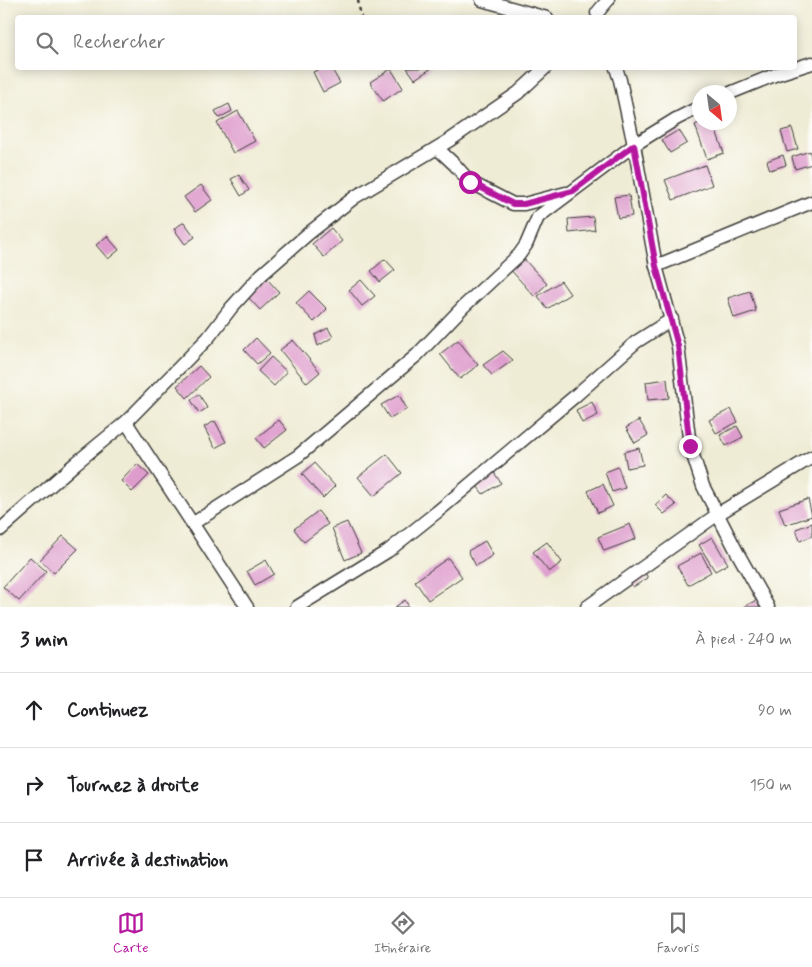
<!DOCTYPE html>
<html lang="fr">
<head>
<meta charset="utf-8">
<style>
  body { margin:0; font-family:Mynerve,sans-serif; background:#f6f6f6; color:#202124 }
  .compass { position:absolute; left:692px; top:85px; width:45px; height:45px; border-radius:50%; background:#fff; box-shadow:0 2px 12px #0003; rotate:151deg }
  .stop { position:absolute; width:15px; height:15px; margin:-11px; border:4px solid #b5179e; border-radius:50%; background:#fff }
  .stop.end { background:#b5179e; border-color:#fff; box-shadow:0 1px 5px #0008 }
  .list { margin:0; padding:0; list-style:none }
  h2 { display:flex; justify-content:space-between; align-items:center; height:65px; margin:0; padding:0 20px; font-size:21px }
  h2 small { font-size:16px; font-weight:400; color:#757577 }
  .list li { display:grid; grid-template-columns:32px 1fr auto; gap:15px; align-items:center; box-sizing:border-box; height:75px; padding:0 20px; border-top:1px solid #e0e0e0 }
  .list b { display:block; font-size:19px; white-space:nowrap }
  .list em { font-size:16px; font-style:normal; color:#757577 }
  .icon { flex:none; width:28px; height:28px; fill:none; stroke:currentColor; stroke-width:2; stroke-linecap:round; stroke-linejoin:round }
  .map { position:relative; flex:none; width:812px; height:607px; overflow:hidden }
  .search { position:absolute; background:#fff; box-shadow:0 2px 12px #0003; left:15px; right:15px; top:15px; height:55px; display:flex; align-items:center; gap:12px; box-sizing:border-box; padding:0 18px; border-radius:5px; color:#757577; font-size:19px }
  .sheet { height:290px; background:#fff }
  nav { display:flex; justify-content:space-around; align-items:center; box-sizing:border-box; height:70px; border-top:1px solid #e0e0e0; background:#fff; font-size:14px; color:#757577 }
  nav a { display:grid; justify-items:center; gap:2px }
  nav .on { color:#b5179e }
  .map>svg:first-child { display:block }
</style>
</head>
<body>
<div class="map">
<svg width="812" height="607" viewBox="0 0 812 607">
  <rect width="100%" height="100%" fill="#fdfcf7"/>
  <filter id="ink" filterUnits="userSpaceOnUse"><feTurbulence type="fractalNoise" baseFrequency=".02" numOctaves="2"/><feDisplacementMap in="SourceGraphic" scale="10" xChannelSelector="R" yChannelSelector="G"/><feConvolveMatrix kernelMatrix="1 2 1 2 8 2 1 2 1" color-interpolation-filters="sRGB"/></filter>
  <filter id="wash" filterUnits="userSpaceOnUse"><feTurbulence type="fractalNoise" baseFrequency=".0096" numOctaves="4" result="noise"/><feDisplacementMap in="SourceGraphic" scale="20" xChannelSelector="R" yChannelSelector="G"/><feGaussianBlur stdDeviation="1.12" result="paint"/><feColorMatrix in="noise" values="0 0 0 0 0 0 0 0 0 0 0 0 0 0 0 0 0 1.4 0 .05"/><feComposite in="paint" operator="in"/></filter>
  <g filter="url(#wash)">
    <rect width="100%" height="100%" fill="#efecd5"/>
    <g id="blocks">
      <g fill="#de9ccd">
        <polygon points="322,68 331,68 340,83 323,92 313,72"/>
        <polygon points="407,68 432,68 415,79"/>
        <polygon points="391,69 403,88 383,101 370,82"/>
        <polygon points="229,104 232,111 219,118 215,111"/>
        <polygon points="238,111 255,141 233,153 217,123"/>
        <polygon points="702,122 713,122 724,153 707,159 695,125"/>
        <polygon points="792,128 798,149 787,152 781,131"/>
        <polygon points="679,130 687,143 670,153 662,140"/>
        <polygon points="810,151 812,164 795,169 792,157"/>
        <polygon points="783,155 786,165 770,170 767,161"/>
        <polygon points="705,165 712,185 673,200 665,180"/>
        <polygon points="239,175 249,190 241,196 231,179"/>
        <polygon points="201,185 212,200 195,212 184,197"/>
        <polygon points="629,195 632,216 618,218 614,197"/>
        <polygon points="593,217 595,230 569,233 568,219"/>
        <polygon points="184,222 195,237 185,244 174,229"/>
        <polygon points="331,228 342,241 324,257 312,244"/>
        <polygon points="107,236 119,250 108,259 96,245"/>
        <polygon points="522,257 547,284 534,296 509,268"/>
        <polygon points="385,259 395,270 380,282 371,271"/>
        <polygon points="267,279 279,292 260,310 248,297"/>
        <polygon points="361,280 375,296 362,306 349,290"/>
        <polygon points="561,281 570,294 547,309 538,296"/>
        <polygon points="309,291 327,309 314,322 296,303"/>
        <polygon points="750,291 756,311 734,318 728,298"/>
        <polygon points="328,328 333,337 318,346 315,335"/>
        <polygon points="256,338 270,353 257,364 244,350"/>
        <polygon points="293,340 320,372 307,383 280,350"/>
        <polygon points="458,340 478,365 460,379 440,354"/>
        <polygon points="503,351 513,360 492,375 483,365"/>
        <polygon points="271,357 287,372 274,386 258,371"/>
        <polygon points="199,366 209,377 187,398 177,386"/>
        <polygon points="667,379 669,398 648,400 646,382"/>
        <polygon points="199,394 207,408 199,413 191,400"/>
        <polygon points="399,395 407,409 390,419 381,405"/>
        <polygon points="592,402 598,415 582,423 576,410"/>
        <polygon points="731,409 738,422 716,433 709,420"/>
        <polygon points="279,420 287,430 264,448 256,438"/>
        <polygon points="639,420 648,435 635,443 626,428"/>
        <polygon points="215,421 226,442 215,448 204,427"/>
        <polygon points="737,426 743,437 726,446 720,435"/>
        <polygon points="639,448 643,465 627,468 624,452"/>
        <polygon points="387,454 402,473 374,496 358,477"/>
        <polygon points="314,463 335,486 323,498 302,474"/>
        <polygon points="137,464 149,475 132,492 121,481"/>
        <polygon points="618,467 625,488 612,492 605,472"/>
        <polygon points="493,471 501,483 483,494 475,483"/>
        <polygon points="603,484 613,506 598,513 588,491"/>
        <polygon points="666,495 676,505 664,514 655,505"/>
        <polygon points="808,499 812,516 785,525 779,509"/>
        <polygon points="318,511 328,524 304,542 294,529"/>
        <polygon points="347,522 361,553 345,560 332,528"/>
        <polygon points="812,523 812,536 800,541 796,529"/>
        <polygon points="630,524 636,539 604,551 598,537"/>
        <polygon points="63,536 78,549 54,573 40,560"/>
        <polygon points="712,537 728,564 715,571 699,545"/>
        <polygon points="485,541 493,555 476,566 468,551"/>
        <polygon points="547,542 562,562 549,572 533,552"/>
        <polygon points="701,553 711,572 688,585 677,566"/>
        <polygon points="30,557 46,571 19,601 3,587"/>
        <polygon points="448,558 462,577 428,600 415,581"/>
        <polygon points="266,560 274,574 255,585 247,571"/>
        <polygon points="644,571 648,578 633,587 628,579"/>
        <polygon points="405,600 409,607 395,607"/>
        <polygon points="757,600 760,607 743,607"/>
      </g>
    </g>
  </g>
  <g filter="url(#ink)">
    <use href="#blocks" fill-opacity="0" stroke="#3c3b38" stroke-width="1"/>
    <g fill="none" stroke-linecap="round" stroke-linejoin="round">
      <g stroke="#3c3b38" stroke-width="15">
        <g id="minor">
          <polyline points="482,0 547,18"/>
          <polyline points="597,13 608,0"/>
          <polyline points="730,93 777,74 812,63"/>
          <polyline points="437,148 455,165 470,182 513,204 524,204 566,193"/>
          <polyline points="656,266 634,145 676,119 700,107"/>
          <polyline points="126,422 247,607"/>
          <polyline points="192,524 298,456 417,355 463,307 519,255 526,245 538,217 634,145 620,80 616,68"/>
          <polyline points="0,530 76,463 126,422 208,338 231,308 261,275 309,233 355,197 450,140 518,93 545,68"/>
          <polyline points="297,607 388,551 437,512 574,397 636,342 672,319"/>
          <polyline points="587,607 718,514 812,457"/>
          <polyline points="768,607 737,552 703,486 690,446 678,346 656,266 812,202"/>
        </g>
      </g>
      <polyline stroke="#3c3b38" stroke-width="2.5" stroke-dasharray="4 4" stroke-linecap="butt" points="358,0 361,18"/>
      <use href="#minor" stroke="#fff" stroke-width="12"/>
    </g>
  </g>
  <g fill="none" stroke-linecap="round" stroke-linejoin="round" filter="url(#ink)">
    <polyline stroke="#b5179e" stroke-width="6" points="470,182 513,204 524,204 573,191 634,145 656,266 678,346 690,446"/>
  </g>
</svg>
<svg class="compass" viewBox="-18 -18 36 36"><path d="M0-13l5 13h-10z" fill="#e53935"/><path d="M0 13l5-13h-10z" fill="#757577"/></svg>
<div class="stop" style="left:470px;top:182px"></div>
<div class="stop end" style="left:690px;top:446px"></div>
<div class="search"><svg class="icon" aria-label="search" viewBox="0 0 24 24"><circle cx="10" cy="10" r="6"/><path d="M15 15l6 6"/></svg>Rechercher</div>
</div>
<section class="sheet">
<h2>3 min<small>À pied · 240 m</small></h2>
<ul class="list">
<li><svg class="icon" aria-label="ahead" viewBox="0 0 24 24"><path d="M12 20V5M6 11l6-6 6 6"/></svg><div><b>Continuez</b></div><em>90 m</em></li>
<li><svg class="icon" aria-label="right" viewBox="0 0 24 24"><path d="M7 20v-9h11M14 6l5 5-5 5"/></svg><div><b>Tournez à droite</b></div><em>150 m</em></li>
<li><svg class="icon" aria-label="arrive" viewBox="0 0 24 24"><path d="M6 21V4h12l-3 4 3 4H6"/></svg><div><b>Arrivée à destination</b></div></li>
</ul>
</section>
<nav>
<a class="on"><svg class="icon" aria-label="map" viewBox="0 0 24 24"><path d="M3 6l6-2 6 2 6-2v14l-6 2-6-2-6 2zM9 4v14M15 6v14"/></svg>Carte</a>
<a><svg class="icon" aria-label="directions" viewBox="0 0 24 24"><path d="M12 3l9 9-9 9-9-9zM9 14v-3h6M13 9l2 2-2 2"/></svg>Itinéraire</a>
<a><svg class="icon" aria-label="saved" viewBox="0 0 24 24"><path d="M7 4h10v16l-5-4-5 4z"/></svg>Favoris</a>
</nav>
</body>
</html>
